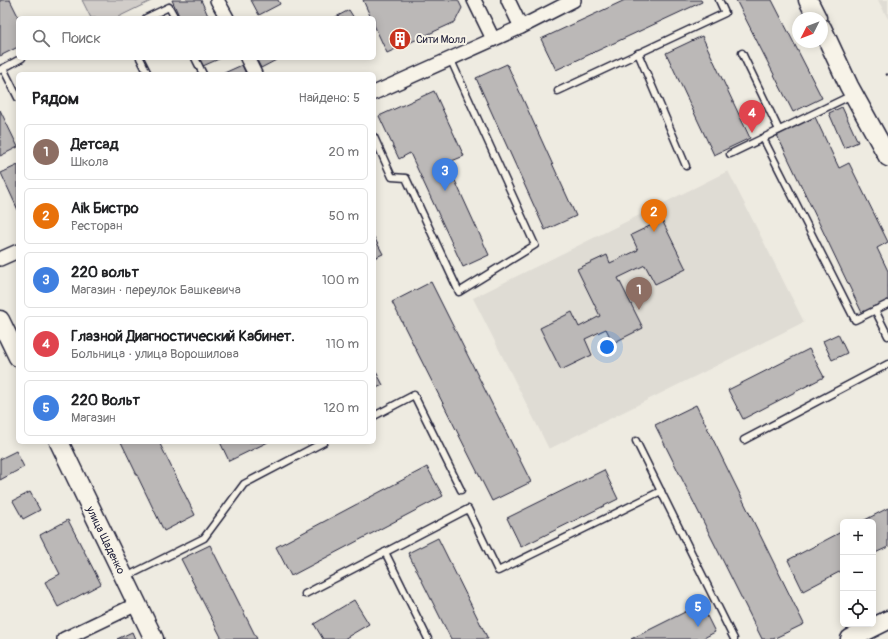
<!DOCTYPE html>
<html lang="ru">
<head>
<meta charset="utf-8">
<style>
  body { margin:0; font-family:Pangolin,sans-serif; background:#f6f6f6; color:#202124 }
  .controls { position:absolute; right:12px; bottom:12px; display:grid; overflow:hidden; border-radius:6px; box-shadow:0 2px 10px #0003 }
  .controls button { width:36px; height:36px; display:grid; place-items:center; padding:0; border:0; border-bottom:1px solid #e0e0e0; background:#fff; color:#202124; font:20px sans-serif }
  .compass { position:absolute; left:792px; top:12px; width:36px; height:36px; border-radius:50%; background:#fff; box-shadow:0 2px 10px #0003; rotate:228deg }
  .you { position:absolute; left:607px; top:347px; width:14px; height:14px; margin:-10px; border:3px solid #fff; border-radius:50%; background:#1a73e8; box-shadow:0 0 0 6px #1a73e833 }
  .badge { display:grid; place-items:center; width:26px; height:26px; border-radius:50%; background:#c8321e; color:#fff; font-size:13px; font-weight:700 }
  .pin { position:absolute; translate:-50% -33px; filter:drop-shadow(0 1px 2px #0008) }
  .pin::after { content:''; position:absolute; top:21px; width:14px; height:12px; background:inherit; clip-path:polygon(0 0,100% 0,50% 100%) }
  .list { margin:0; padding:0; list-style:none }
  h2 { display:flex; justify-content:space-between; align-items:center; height:52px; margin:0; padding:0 16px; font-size:17px }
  h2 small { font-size:13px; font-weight:400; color:#757577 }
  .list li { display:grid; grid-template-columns:26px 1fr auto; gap:12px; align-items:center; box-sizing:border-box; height:56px; margin:0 8px 8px; padding:0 8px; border:1px solid #e0e0e0; border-radius:6px }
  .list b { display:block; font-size:15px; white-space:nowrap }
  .list p { margin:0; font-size:13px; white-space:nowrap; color:#757577 }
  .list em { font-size:13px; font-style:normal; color:#757577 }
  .icon { flex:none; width:22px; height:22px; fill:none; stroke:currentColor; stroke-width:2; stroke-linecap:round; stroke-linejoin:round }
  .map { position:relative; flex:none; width:888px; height:639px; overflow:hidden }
  .search { position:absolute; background:#fff; box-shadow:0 2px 10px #0003; left:16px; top:16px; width:360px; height:44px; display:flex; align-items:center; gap:10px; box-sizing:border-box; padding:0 14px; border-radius:6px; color:#757577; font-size:15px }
  .panel { position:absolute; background:#fff; box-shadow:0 2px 10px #0003; left:16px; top:72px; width:360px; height:372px; border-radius:6px }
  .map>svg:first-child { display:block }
</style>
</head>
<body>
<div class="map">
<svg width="888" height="639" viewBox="0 0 888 639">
  <rect width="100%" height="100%" fill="#eeebe1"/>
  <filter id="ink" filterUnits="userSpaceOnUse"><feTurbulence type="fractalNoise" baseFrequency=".025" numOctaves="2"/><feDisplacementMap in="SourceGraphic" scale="8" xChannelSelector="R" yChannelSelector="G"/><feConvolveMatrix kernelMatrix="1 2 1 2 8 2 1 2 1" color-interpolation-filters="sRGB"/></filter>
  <g filter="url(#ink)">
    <g fill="#dfdcd4">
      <polygon points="878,0 888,0 888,19"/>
      <polygon points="728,171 804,322 549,449 473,298"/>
    </g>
    <polygon fill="#d1cdc9" stroke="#7a7882" points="82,0 153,0 116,18 91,18"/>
    <g fill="#bbb8b7" stroke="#22223b">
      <polygon points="0,0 10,0 19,18 18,47 0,56"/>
      <polygon points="172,0 201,0 209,18 180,18"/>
      <polygon points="251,0 278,0 280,4 259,15"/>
      <polygon points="363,0 458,0 462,8 455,22 387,53 374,25 374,18 371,18"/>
      <polygon points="625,0 701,0 702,2 556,70 541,39"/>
      <polygon points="736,0 772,0 822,98 793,112"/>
      <polygon points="349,10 354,18 334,18"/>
      <polygon points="702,36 750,138 714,155 666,53"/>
      <polygon points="199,58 221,58 203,66"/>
      <polygon points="256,58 280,58 261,68"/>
      <polygon points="507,64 576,216 545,230 476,78"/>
      <polygon points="242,65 246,74 222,74"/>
      <polygon points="434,91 464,156 447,163 489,255 463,267 410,153 399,159 379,116"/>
      <polygon points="842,107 858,142 844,148 829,113"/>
      <polygon points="0,110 18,147 0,156"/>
      <polygon points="815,117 839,168 849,163 888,242 877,248 888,271 888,303 863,315 777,135"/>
      <polygon points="18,165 18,210 1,173"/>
      <polygon points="662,220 686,269 655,284 645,265 618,278 643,328 613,343 606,329 585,339 592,355 561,370 540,328 572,312 579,327 600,316 577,269 607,255 610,263 638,250 631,235"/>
      <polygon points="374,237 383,254 374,258"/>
      <polygon points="431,282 531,482 492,501 392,302"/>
      <polygon points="838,334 847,353 832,360 823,341"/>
      <polygon points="809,349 824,377 743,419 728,390"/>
      <polygon points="374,368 383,385 374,389"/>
      <polygon points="696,405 804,624 773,639 762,639 655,425"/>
      <polygon points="121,442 159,442 195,515 164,531"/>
      <polygon points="220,442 268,442 229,461"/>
      <polygon points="16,451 24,467 0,480 0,459"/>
      <polygon points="427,467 443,496 291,576 276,547"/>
      <polygon points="604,470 618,499 521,547 507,518"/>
      <polygon points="30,492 40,510 23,519 13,501"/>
      <polygon points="888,508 888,547 873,554 873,522 861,522"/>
      <polygon points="68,520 101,584 58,607 45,582 60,574 40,535"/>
      <polygon points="843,531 843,570 803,591 788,560"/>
      <polygon points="438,538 488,639 451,639 408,553"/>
      <polygon points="210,545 257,639 222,639 181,559"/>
      <polygon points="354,600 369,624 344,639 323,639 314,624"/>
      <polygon points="701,604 715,632 702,639 631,639"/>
      <polygon points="132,632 135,639 117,639"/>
    </g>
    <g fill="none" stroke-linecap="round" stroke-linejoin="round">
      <g stroke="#22223b" stroke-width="9">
        <g id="lane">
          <polyline points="146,18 169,7 175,18"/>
          <polyline points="638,53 686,166"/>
          <polyline points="742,53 779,130"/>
          <polyline points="140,58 148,74"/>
          <polyline points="195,58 203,74"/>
          <polyline points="3,68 18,98"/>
          <polyline points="0,70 22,58"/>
          <polyline points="558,91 725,13 719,0"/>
          <polyline points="374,137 392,177 406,178 459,292 535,245 450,58"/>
          <polyline points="763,138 855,320 888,304"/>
          <polyline points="730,154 852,95"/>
          <polyline points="875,310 888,336"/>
          <polyline points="374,416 414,395 461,490"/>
          <polyline points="744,440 888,364"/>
          <polyline points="636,441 734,639"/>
          <polyline points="385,552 428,639"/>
          <polyline points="126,577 204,538 244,484 324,442"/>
          <polyline points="305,594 468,509 498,571 661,491"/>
        </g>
      </g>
      <g stroke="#22223b" stroke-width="16">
        <g id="street">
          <polyline points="217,0 227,18"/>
          <polyline points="474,0 493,39"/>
          <polyline points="508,0 521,27"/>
          <polyline points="247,58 255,74"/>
          <polyline points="374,93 521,27 574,0"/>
          <polyline points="0,259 18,251"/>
          <polyline points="64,639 137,604"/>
        </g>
      </g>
      <g stroke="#22223b" stroke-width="21">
        <g id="secondary">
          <polyline points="808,0 817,18"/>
          <polyline points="822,28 849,86 888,157"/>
          <polyline points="0,320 18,357"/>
          <polyline points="59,442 154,639"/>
          <polyline points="850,639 888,620"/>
        </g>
      </g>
      <polyline stroke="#22223b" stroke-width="2.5" stroke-dasharray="3 3" stroke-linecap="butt" points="886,75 888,74"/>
      <use href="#lane" stroke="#f7f3e8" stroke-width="6"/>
      <use href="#street" stroke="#f7f3e8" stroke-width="13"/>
      <use href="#secondary" stroke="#f7f3e8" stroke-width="18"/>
    </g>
  </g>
  <defs>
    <g id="building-disc" transform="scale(1.15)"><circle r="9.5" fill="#c8321e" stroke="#f7f3e8"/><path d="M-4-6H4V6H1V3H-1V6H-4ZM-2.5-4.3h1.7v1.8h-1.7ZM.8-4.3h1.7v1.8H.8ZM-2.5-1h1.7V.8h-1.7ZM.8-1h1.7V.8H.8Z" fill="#fff"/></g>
  </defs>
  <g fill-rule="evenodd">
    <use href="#building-disc" x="400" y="39"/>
  </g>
  <g text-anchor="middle" stroke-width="4" stroke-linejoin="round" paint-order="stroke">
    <g font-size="11" fill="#22223b" stroke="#f7f3e8" text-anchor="start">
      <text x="416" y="43">Сити Молл</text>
    </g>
    <g font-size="11" fill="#22223b" stroke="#f7f3e8">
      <text transform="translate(106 540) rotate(64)" y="4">улица Щаденко</text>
    </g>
  </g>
</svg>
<div class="controls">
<button>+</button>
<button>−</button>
<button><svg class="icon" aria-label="locate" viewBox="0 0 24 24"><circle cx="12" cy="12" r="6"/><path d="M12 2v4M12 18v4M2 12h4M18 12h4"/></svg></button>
</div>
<svg class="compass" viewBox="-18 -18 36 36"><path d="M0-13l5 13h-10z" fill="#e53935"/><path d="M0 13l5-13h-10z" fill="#757577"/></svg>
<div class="you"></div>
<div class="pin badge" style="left:639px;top:310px;background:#8d6e63">1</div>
<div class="pin badge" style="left:654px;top:232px;background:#e8710a">2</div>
<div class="pin badge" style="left:445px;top:191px;background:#3f7fe0">3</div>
<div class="pin badge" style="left:752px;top:133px;background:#e0444e">4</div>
<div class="pin badge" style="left:698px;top:627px;background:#3f7fe0">5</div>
<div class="search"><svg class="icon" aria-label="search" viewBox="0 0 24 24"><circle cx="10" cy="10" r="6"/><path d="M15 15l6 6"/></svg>Поиск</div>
<section class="panel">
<h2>Рядом<small>Найдено: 5</small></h2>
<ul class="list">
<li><span class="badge" style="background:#8d6e63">1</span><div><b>Детсад</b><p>Школа</p></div><em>20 m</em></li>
<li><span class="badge" style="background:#e8710a">2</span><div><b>Aik Бистро</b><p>Ресторан</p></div><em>50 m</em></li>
<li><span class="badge" style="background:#3f7fe0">3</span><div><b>220 вольт</b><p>Магазин · переулок Башкевича</p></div><em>100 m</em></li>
<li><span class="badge" style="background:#e0444e">4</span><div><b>Глазной Диагностический Кабинет.</b><p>Больница · улица Ворошилова</p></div><em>110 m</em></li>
<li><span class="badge" style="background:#3f7fe0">5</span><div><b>220 Вольт</b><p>Магазин</p></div><em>120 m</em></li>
</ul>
</section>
</div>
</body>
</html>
